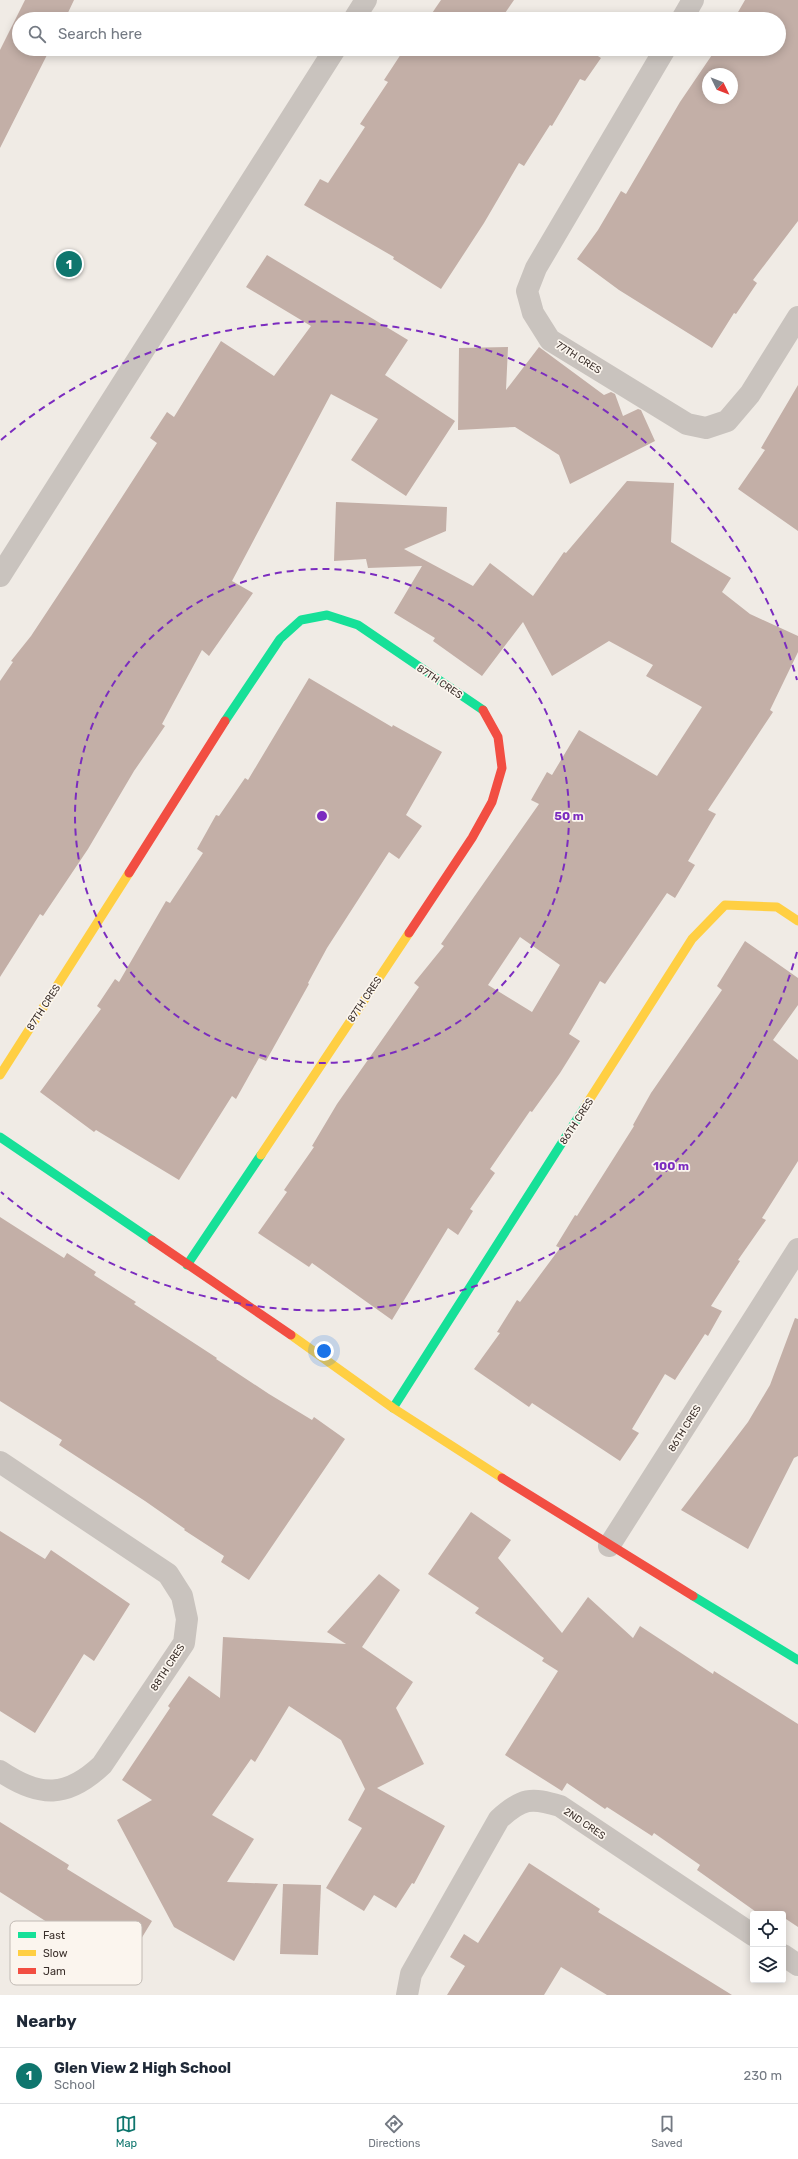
<!DOCTYPE html>
<html lang="en">
<head>
<meta charset="utf-8">
<style>
  body { margin:0; font-family:Rubik,sans-serif; background:#f6f6f7; color:#1f2937 }
  .controls { position:absolute; right:12px; bottom:12px; display:grid; overflow:hidden; border-radius:4px; box-shadow:0 2px 10px #0003 }
  .controls button { width:36px; height:36px; display:grid; place-items:center; padding:0; border:0; border-bottom:1px solid #e0e1e3; background:#fff; color:#1f2937; font:20px sans-serif }
  .compass { position:absolute; left:702px; top:68px; width:36px; height:36px; border-radius:50%; background:#fff; box-shadow:0 2px 10px #0003; rotate:133deg }
  .you { position:absolute; left:324px; top:1351px; width:14px; height:14px; margin:-10px; border:3px solid #fff; border-radius:50%; background:#1a73e8; box-shadow:0 0 0 6px #1a73e833 }
  .badge { display:grid; place-items:center; width:26px; height:26px; border-radius:50%; background:#0f766e; color:#fff; font-size:13px; font-weight:700 }
  .pin { position:absolute; translate:-50% -50%; border:2px solid #fff; box-shadow:0 1px 4px #0006 }
  .list { margin:0; padding:0; list-style:none }
  h2 { display:flex; justify-content:space-between; align-items:center; height:52px; margin:0; padding:0 16px; font-size:17px }
  h2 small { font-size:13px; font-weight:400; color:#747a83 }
  .list li { display:grid; grid-template-columns:26px 1fr auto; gap:12px; align-items:center; box-sizing:border-box; height:56px; padding:0 16px; border-top:1px solid #e0e1e3 }
  .list b { display:block; font-size:15px; white-space:nowrap }
  .list p { margin:0; font-size:13px; white-space:nowrap; color:#747a83 }
  .list em { font-size:13px; font-style:normal; color:#747a83 }
  .icon { flex:none; width:22px; height:22px; fill:none; stroke:currentColor; stroke-width:2; stroke-linecap:round; stroke-linejoin:round }
  .map { position:relative; flex:none; width:798px; height:1995px; overflow:hidden }
  .search { position:absolute; background:#fff; box-shadow:0 2px 10px #0003; left:12px; right:12px; top:12px; height:44px; display:flex; align-items:center; gap:10px; box-sizing:border-box; padding:0 14px; border-radius:22px; color:#747a83; font-size:15px }
  .sheet { height:108px; background:#fff }
  nav { display:flex; justify-content:space-around; align-items:center; box-sizing:border-box; height:56px; border-top:1px solid #e0e1e3; background:#fff; font-size:11px; color:#747a83 }
  nav a { display:grid; justify-items:center; gap:2px }
  nav .on { color:#0f766e }
  .map>svg:first-child { display:block }
</style>
</head>
<body>
<div class="map">
<svg width="798" height="1995" viewBox="0 0 798 1995">
  <rect width="100%" height="100%" fill="#f0ebe5"/>
  <g fill="#c3afa7" fill-rule="evenodd">
    <polygon points="25,0 74,0 65,19 19,19 19,49 50,49 0,148 0,50"/>
    <polygon points="441,0 514,0 501,19 428,19"/>
    <path d="M 745,0 L 798,0 L 798,221 L 753,280 L 757,283 L 736,314 L 734,313 L 712,348 L 619,290 L 577,259 L 598,230 L 621,191 L 626,194 L 680,102 L 716,49 L 779,49 L 779,19 L 734,19 ZM 708,74 L 732,74 L 732,98 L 708,98 Z"/>
    <polygon points="407,49 587,49 601,58 585,81 580,79 552,126 550,125 524,166 519,163 484,223 441,289 393,259 394,257 304,205 320,179 328,183 365,127 360,124 388,82 384,80 401,54 402,55"/>
    <polygon points="267,255 408,340 385,375 455,421 406,496 351,460 378,419 331,394 232,581 253,593 209,656 202,650 162,724 165,726 134,771 88,849 43,916 40,914 0,977 0,681 13,662 11,661 31,636 76,568 157,443 150,438 167,412 174,417 221,341 274,376 311,326 246,287"/>
    <polygon points="508,347 506,390 539,347 604,395 611,392 615,394 623,416 638,409 641,410 655,441 570,484 559,455 515,427 458,430 459,348"/>
    <polygon points="798,385 798,531 738,489 765,450 761,448"/>
    <path d="M 627,481 L 674,483 L 671,542 L 731,578 L 722,592 L 750,614 L 798,636 L 798,652 L 770,710 L 773,712 L 708,810 L 716,814 L 688,861 L 695,865 L 675,898 L 667,893 L 605,984 L 600,981 L 569,1034 L 580,1041 L 560,1073 L 532,1112 L 530,1111 L 490,1169 L 495,1173 L 470,1209 L 473,1211 L 458,1235 L 448,1228 L 392,1320 L 312,1263 L 309,1267 L 258,1233 L 287,1192 L 284,1190 L 314,1147 L 312,1146 L 337,1104 L 419,987 L 414,983 L 444,946 L 441,944 L 539,804 L 531,800 L 547,772 L 552,775 L 579,730 L 657,776 L 702,707 L 646,676 L 653,665 L 609,641 L 552,676 L 523,622 L 482,676 L 433,641 L 435,638 L 394,613 L 422,566 L 368,568 L 366,559 L 334,561 L 336,502 L 447,507 L 446,531 L 404,549 L 473,586 L 490,563 L 533,596 L 564,552 L 566,553 ZM 520,937 L 560,965 L 532,1012 L 488,985 Z"/>
    <polygon points="309,678 392,727 393,725 442,752 406,815 422,826 399,859 389,852 327,948 308,983 309,984 266,1061 259,1058 236,1099 232,1096 179,1180 96,1130 94,1132 40,1092 101,1009 97,1006 115,979 119,982 166,901 170,903 203,853 197,849 216,815 219,816 245,778 248,780"/>
    <polygon points="745,941 798,978 798,1005 773,1040 798,1060 798,1161 762,1218 766,1220 738,1260 740,1261 711,1306 722,1311 708,1336 705,1334 675,1380 665,1374 632,1429 639,1433 620,1461 532,1403 529,1407 474,1369 500,1333 497,1332 517,1300 520,1302 560,1248 556,1246 575,1215 577,1216 634,1126 633,1125 651,1093 722,990 717,986"/>
    <polygon points="0,1217 64,1258 67,1253 96,1272 94,1275 136,1302 134,1304 217,1358 216,1359 269,1394 312,1420 314,1417 345,1439 249,1580 221,1562 224,1556 184,1530 185,1529 145,1501 59,1445 62,1440 0,1401"/>
    <polygon points="795,1318 798,1319 798,1456 794,1458 748,1549 681,1510 748,1422 770,1385"/>
    <polygon points="471,1512 511,1540 498,1558 562,1633 588,1597 633,1638 640,1626 713,1674 714,1671 798,1724 798,1927 783,1917 783,1914 759,1914 697,1870 700,1865 654,1833 652,1836 607,1807 605,1809 567,1783 562,1791 505,1755 558,1671 542,1661 544,1658 475,1613 479,1608 428,1574"/>
    <polygon points="0,1531 45,1559 51,1550 130,1604 94,1661 84,1654 35,1733 0,1711"/>
    <polygon points="379,1574 400,1590 362,1647 413,1682 396,1708 424,1764 377,1788 445,1826 414,1884 412,1883 396,1908 374,1895 364,1911 326,1888 362,1828 348,1820 365,1789 341,1740 289,1706 255,1762 251,1759 212,1815 254,1839 227,1882 278,1884 234,1961 174,1927 117,1820 152,1800 122,1780 170,1708 168,1706 189,1676 220,1698 223,1637 346,1644 327,1632"/>
    <polygon points="0,1822 69,1865 67,1869 152,1921 121,1972 84,1950 70,1972 38,1951 52,1930 45,1925 47,1922 0,1892"/>
    <polygon points="529,1863 600,1909 598,1912 732,1995 607,1995 561,1967 544,1995 447,1995 465,1966 450,1957 464,1934 478,1943"/>
    <polygon points="283,1884 321,1885 318,1955 280,1954"/>
  </g>
  <g fill="none" stroke-linecap="round" stroke-linejoin="round">
    <g stroke="#c9c3be" stroke-width="22">
      <polyline points="354,19 366,0"/>
      <polyline points="682,19 693,0"/>
      <polyline points="665,49 536,268 527,291 533,313 550,340 687,424 706,428 727,421 750,394 798,317"/>
      <polyline points="0,576 335,49"/>
      <path d="M 0,1462 L 168,1574 L 182,1596 L 187,1619 L 184,1643 L 102,1765 C 67,1798 40,1798 0,1771"/>
      <polyline points="609,1546 798,1249"/>
      <polyline points="783,1955 798,1965"/>
      <path d="M 407,1995 L 411,1974 L 499,1819 C 522,1798 531,1797 560,1806 L 753,1935"/>
    </g>
    <g stroke="#16e098" stroke-width="9">
      <polyline points="225,721 280,639 301,620 327,615 358,625 483,710"/>
      <polyline points="0,1137 152,1240"/>
      <polyline points="187,1265 261,1155"/>
      <polyline points="393,1408 586,1105"/>
      <polyline points="693,1596 798,1660"/>
    </g>
    <g stroke="#ffcf43" stroke-width="9">
      <polyline points="0,1075 129,873"/>
      <polyline points="586,1105 692,939 725,905 777,907 798,921"/>
      <polyline points="261,1155 409,933"/>
      <polyline points="291,1335 393,1408 502,1478"/>
    </g>
    <g stroke="#f24e42" stroke-width="9">
      <polyline points="129,873 225,721"/>
      <polyline points="409,933 472,838 492,802 502,768 498,737 483,710"/>
      <polyline points="152,1240 291,1335"/>
      <polyline points="502,1478 693,1596"/>
    </g>
  </g>
  <g fill="none" stroke="#7b2cbf" stroke-width="2" stroke-dasharray="7 5">
    <circle cx="322" cy="816" r="247"/>
    <path d="M797 952A494 494 0 0 1 1 1192M1 440A494 494 0 0 1 797 680"/>
  </g>
  <g text-anchor="middle" stroke-width="3.5" stroke-linejoin="round" paint-order="stroke">
    <g font-size="10" fill="#3b302b" stroke="#fbf5ee">
      <text transform="translate(579 357) rotate(32)" y="4">77TH CRES</text>
      <text transform="translate(440 681) rotate(34)" y="4">87TH CRES</text>
      <text transform="translate(364 999) rotate(-56)" y="4">87TH CRES</text>
      <text transform="translate(43 1007) rotate(-57)" y="4">87TH CRES</text>
      <text transform="translate(576 1121) rotate(-57)" y="4">86TH CRES</text>
      <text transform="translate(684 1428) rotate(-58)" y="4">86TH CRES</text>
      <text transform="translate(167 1667) rotate(-57)" y="4">88TH CRES</text>
      <text transform="translate(585 1823) rotate(34)" y="4">2ND CRES</text>
    </g>
  </g>
  <rect x="10" y="1921" width="132" height="64" rx="6" fill="#fbf5ee" stroke="#c1bab4" stroke-width="1"/>
  <rect x="18" y="1932" width="18" height="6" fill="#16e098"/>
  <rect x="18" y="1950" width="18" height="6" fill="#ffcf43"/>
  <rect x="18" y="1968" width="18" height="6" fill="#f24e42"/>
  <g font-size="11" fill="#3b302b">
    <text x="43" y="1939">Fast</text>
    <text x="43" y="1957">Slow</text>
    <text x="43" y="1975">Jam</text>
  </g>
  <circle cx="322" cy="816" r="6" fill="#7b2cbf" stroke="#fbf5ee" stroke-width="2"/>
  <g font-size="12" text-anchor="middle" font-weight="bold" fill="#7b2cbf" stroke="#fbf5ee" stroke-width="3.5" stroke-linejoin="round" paint-order="stroke">
    <text x="569" y="820">50 m</text>
    <text x="671" y="1170">100 m</text>
  </g>
</svg>
<div class="controls">
<button><svg class="icon" aria-label="locate" viewBox="0 0 24 24"><circle cx="12" cy="12" r="6"/><path d="M12 2v4M12 18v4M2 12h4M18 12h4"/></svg></button>
<button><svg class="icon" aria-label="layers" viewBox="0 0 24 24"><path d="M12 4l9 5-9 5-9-5zM3 14l9 5 9-5"/></svg></button>
</div>
<svg class="compass" viewBox="-18 -18 36 36"><path d="M0-13l5 13h-10z" fill="#e53935"/><path d="M0 13l5-13h-10z" fill="#747a83"/></svg>
<div class="you"></div>
<div class="pin badge" style="left:69px;top:264px">1</div>
<div class="search"><svg class="icon" aria-label="search" viewBox="0 0 24 24"><circle cx="10" cy="10" r="6"/><path d="M15 15l6 6"/></svg>Search here</div>
</div>
<section class="sheet">
<h2>Nearby<small></small></h2>
<ul class="list">
<li><span class="badge">1</span><div><b>Glen View 2 High School</b><p>School</p></div><em>230 m</em></li>
</ul>
</section>
<nav>
<a class="on"><svg class="icon" aria-label="map" viewBox="0 0 24 24"><path d="M3 6l6-2 6 2 6-2v14l-6 2-6-2-6 2zM9 4v14M15 6v14"/></svg>Map</a>
<a><svg class="icon" aria-label="directions" viewBox="0 0 24 24"><path d="M12 3l9 9-9 9-9-9zM9 14v-3h6M13 9l2 2-2 2"/></svg>Directions</a>
<a><svg class="icon" aria-label="saved" viewBox="0 0 24 24"><path d="M7 4h10v16l-5-4-5 4z"/></svg>Saved</a>
</nav>
</body>
</html>
